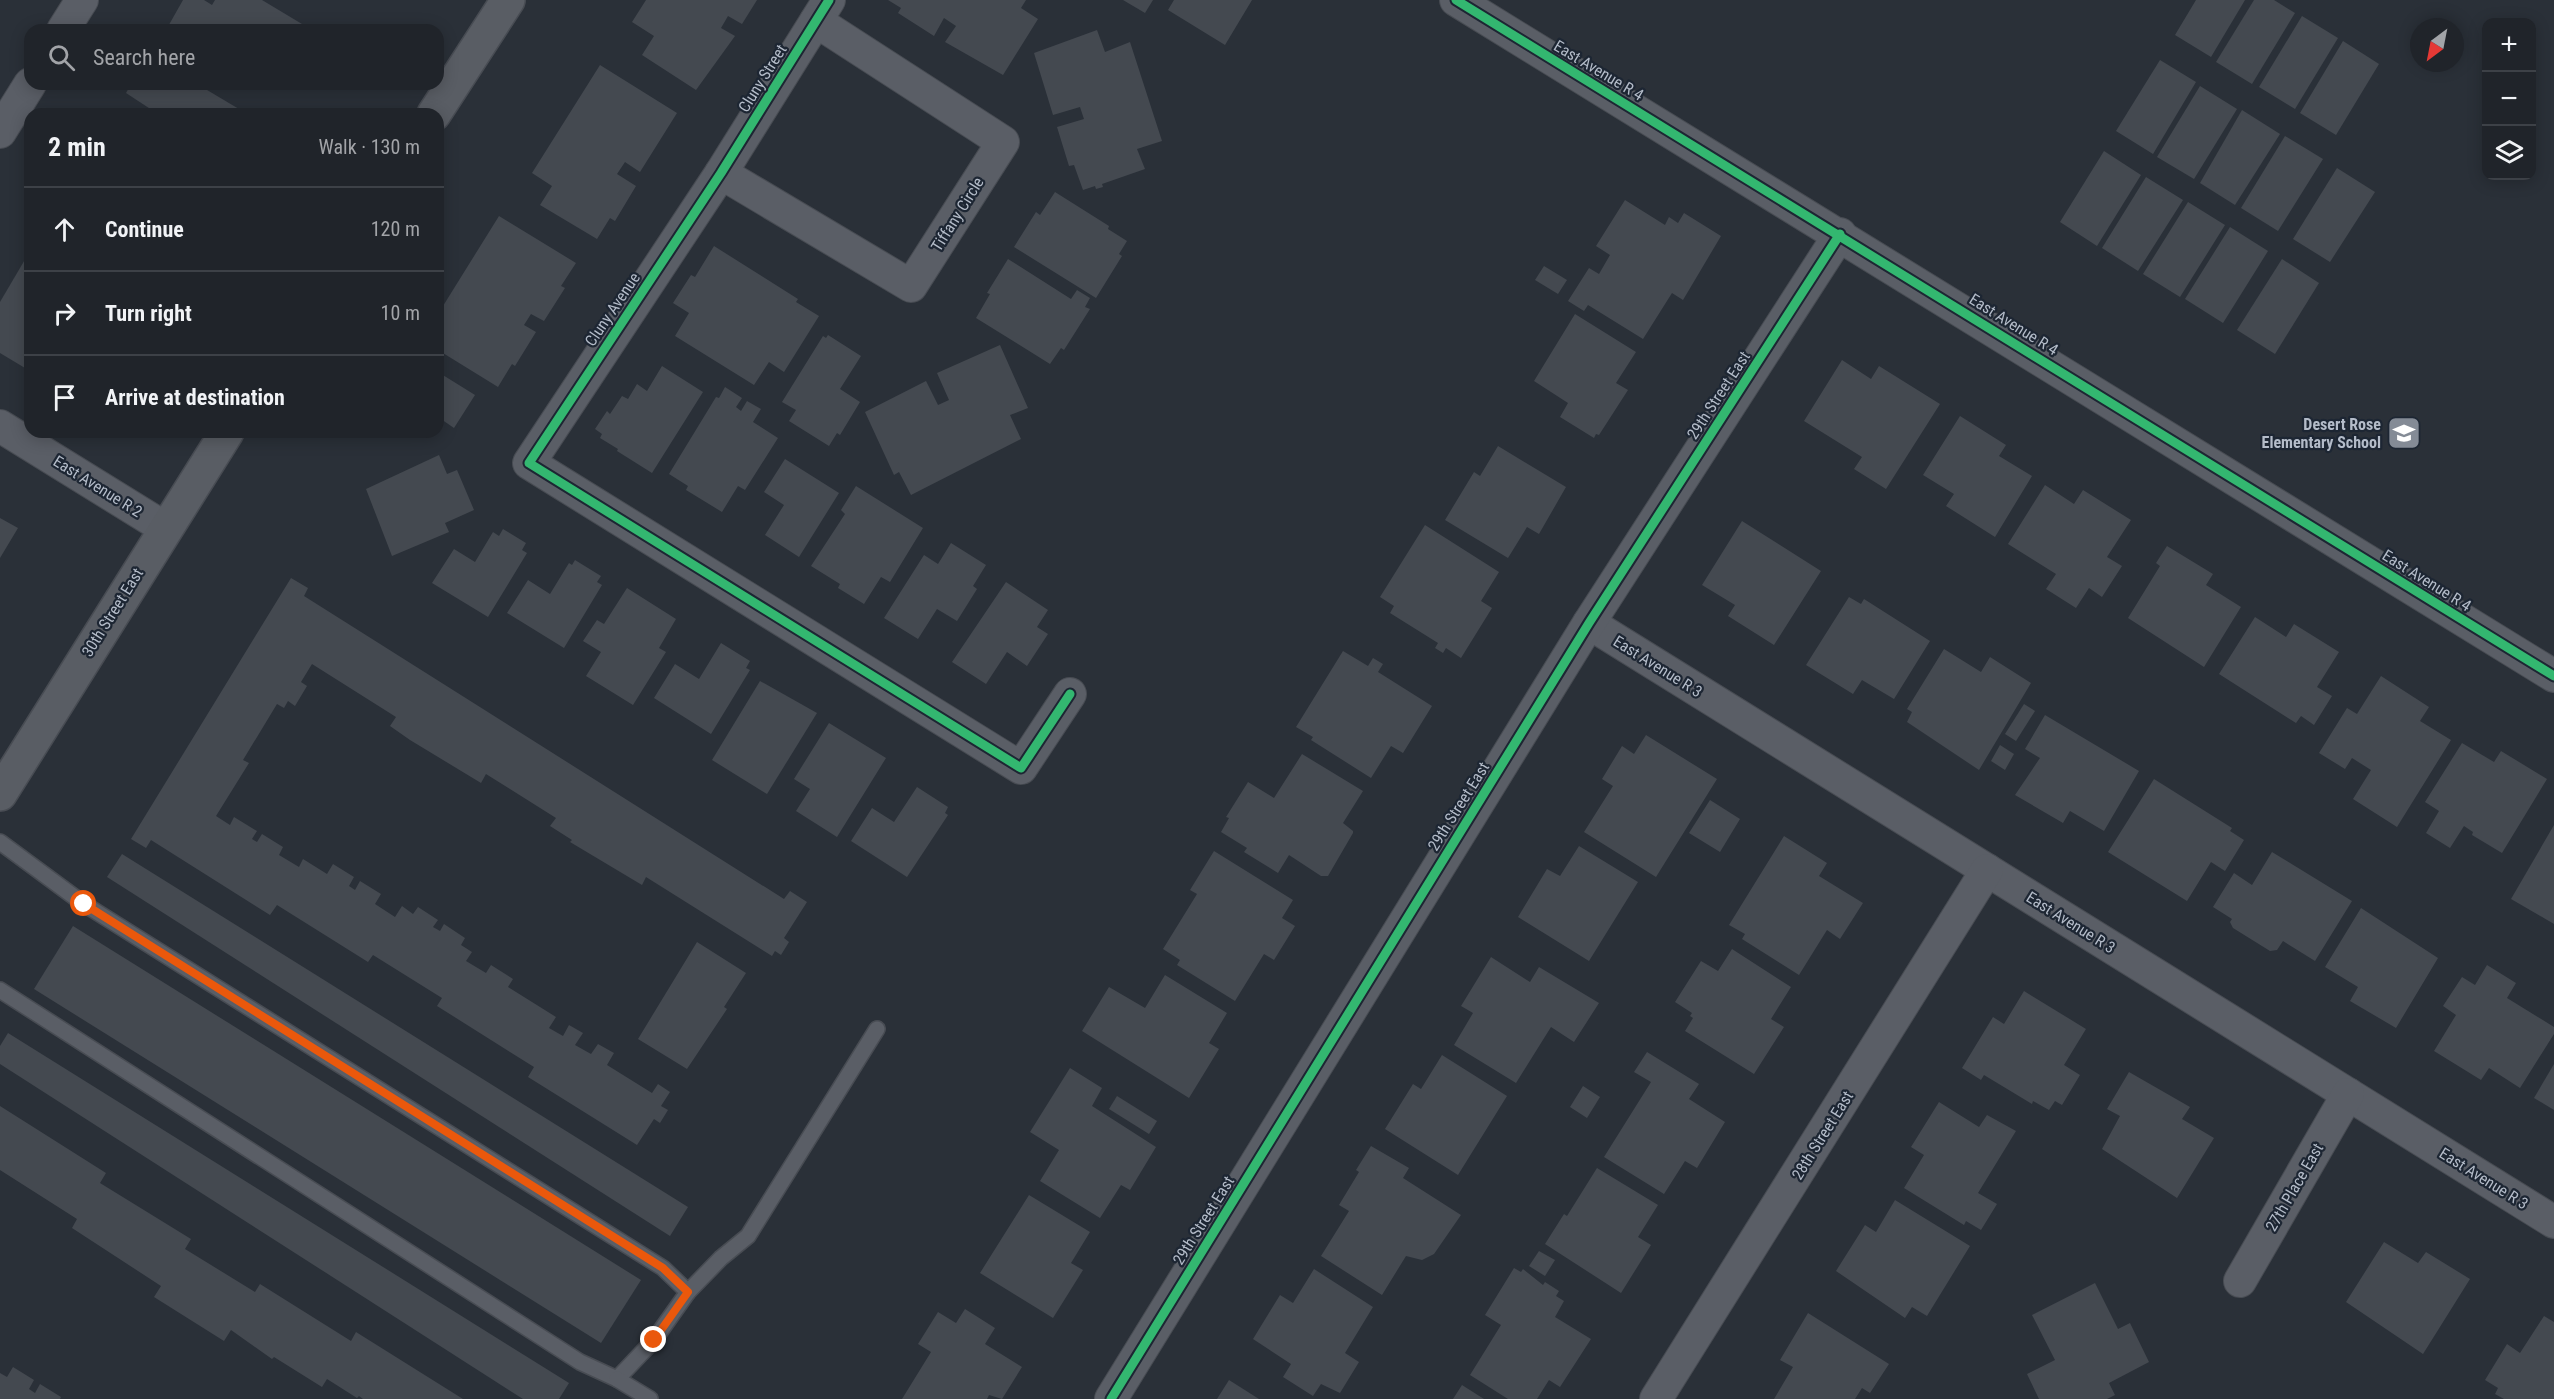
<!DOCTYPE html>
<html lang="en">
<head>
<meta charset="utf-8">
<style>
  body { margin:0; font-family:"Roboto Condensed",sans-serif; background:#2d3036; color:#f1f3f6 }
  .controls { position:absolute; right:18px; top:18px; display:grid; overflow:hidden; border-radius:12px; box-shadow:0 3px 15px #0003 }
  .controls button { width:54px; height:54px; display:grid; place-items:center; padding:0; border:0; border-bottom:2px solid #3d4147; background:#20242a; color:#f1f3f6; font:30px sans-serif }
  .compass { position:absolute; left:2410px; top:18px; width:54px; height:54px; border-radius:50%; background:#20242a; box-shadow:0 3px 15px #0003; rotate:212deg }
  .stop { position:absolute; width:18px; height:18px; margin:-14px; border:4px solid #ea580c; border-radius:50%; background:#fff }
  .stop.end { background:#ea580c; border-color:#fff; box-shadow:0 2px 6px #0008 }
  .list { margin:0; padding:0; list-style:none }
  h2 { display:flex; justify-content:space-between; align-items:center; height:78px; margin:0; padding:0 24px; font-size:26px }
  h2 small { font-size:20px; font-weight:400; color:#a2a4a8 }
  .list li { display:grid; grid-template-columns:39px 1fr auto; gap:18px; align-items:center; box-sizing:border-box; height:84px; padding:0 24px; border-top:2px solid #3d4147 }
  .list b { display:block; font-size:22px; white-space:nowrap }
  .list em { font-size:20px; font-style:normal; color:#a2a4a8 }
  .icon { flex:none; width:33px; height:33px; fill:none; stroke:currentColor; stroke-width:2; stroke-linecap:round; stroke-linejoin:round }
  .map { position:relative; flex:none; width:2554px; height:1399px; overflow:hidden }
  .search { position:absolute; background:#20242a; box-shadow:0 3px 15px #0003; left:24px; top:24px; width:420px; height:66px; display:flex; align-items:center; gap:15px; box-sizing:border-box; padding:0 21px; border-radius:18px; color:#a2a4a8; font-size:22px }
  .panel { position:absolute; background:#20242a; box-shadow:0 3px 15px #0003; left:24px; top:108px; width:420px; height:330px; border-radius:18px }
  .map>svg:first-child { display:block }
</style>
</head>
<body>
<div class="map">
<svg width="2554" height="1399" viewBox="0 0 2554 1399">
  <rect width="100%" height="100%" fill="#2a3038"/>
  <g fill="#444950">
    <polygon points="183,0 204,0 212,5 215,0 262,0 302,24 298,30 166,30"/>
    <polygon points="646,0 757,0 742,24 728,16 721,28 735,36 696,90 642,55 654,36 632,22"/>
    <polygon points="888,0 1026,0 1021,8 1038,19 1003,75 945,42 956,26 944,18 934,36 898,13 901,8"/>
    <polygon points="1123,0 1153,0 1145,13"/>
    <polygon points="1174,0 1252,0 1225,45 1168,10"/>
    <polygon points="2196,0 2245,0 2211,57 2175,35"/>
    <polygon points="2254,0 2274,0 2295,13 2252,84 2216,62"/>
    <polygon points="2302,16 2338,38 2295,109 2259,87"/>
    <polygon points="1097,30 1105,52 1130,42 1162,141 1137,149 1145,169 1102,184 1103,187 1096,189 1095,186 1083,190 1074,165 1069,166 1057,127 1084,119 1080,107 1053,115 1034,53"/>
    <polygon points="2343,41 2379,64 2336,135 2300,113"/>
    <polygon points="2160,60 2196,82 2153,154 2116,131"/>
    <polygon points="600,65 677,113 640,172 625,162 617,174 636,186 615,221 610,218 597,239 540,205 552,186 532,173"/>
    <polygon points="131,84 197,84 244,112 158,114 126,93"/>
    <polygon points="2200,86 2237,109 2194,179 2157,157"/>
    <polygon points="2242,110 2280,134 2235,205 2200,183"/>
    <polygon points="2285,136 2323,159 2278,231 2241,208"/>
    <polygon points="2104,151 2141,175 2097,246 2060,222"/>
    <polygon points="2337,168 2375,192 2330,262 2293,239"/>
    <polygon points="2146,177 2183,200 2138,271 2102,248"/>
    <polygon points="1055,192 1109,226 1108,229 1127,241 1119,254 1122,256 1096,298 1014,247 1036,212 1040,215"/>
    <polygon points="1625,200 1665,225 1669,217 1678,223 1684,213 1721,236 1683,300 1672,293 1643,339 1588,305 1584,311 1568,301 1589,268 1599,274 1610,255 1596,246"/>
    <polygon points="2188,202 2225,225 2180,297 2143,274"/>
    <polygon points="499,216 576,263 561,286 565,288 544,321 531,314 524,325 536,332 515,366 512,364 498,387 438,350 438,314"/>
    <polygon points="2230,227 2268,251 2223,323 2185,299"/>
    <polygon points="714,246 798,299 796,302 819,316 784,372 769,362 754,385 675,336 689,313 673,303 691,275 695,277"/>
    <polygon points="30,251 30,371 0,353 0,302"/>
    <polygon points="1008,259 1071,299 1077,290 1090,298 1085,307 1090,309 1064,350 1061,348 1050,364 976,318 990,294 987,293"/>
    <polygon points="2282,259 2319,283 2275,354 2237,330"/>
    <polygon points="1544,266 1567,280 1558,294 1535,280"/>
    <polygon points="1575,314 1636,352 1616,383 1628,390 1599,435 1596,434 1594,438 1560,417 1568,403 1534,381"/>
    <polygon points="828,335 861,356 840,389 860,402 840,435 837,433 829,446 789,421 796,410 782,402 823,336 826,338"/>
    <polygon points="1000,345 1028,408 1010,415 1021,439 911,495 899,472 894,475 865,412 926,381 938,405 949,400 937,373"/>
    <polygon points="1842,360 1871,379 1879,366 1940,404 1886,489 1854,469 1862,457 1804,421"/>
    <polygon points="662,366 703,392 652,473 617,451 618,449 600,438 602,434 595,429 607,411 610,414 622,396 628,399 637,384 647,391"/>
    <polygon points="438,372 475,395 454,428 438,417"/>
    <polygon points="725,387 742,398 736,407 741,411 747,401 761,409 753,422 778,438 745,490 738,486 722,512 686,490 688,486 669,474 716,397 719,398"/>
    <polygon points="1960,416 2006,445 1999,456 2032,476 1995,537 1946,506 1954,494 1923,475"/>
    <polygon points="1498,446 1566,487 1539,534 1527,527 1508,558 1445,520 1474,472 1480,476"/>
    <polygon points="439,455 447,474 457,470 474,510 445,523 449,532 392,556 366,489"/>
    <polygon points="785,459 839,493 799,557 765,535 784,505 764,492"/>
    <polygon points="2045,485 2074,504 2083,490 2131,520 2107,557 2122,566 2102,597 2089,588 2076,608 2046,589 2056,574 2008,544"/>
    <polygon points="856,486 923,528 890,582 881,577 864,604 838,588 840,584 811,566 845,514 841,510"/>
    <polygon points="0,518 18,528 0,558"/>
    <polygon points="1742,521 1821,571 1774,645 1728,616 1735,605 1702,585"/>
    <polygon points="1425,525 1499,572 1481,601 1492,608 1461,658 1446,648 1443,653 1435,648 1438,643 1390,613 1394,606 1380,597"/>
    <polygon points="503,529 526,543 522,550 527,553 488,617 432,583 454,549 475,562 493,532 499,536"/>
    <polygon points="951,543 986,565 973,586 977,589 957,621 937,609 918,639 884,618 924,555 938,564"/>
    <polygon points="2167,546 2213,574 2206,585 2241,607 2204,667 2128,618 2160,566 2156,563"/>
    <polygon points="575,560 601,576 597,582 602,585 564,648 507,613 528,580 550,594 569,563 572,565"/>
    <polygon points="291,578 308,588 304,596 784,899 790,891 807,902 784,938 789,942 781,955 775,951 772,956 646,877 642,885 570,842 572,840 550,826 556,818 486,774 481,783 410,740 390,726 396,717 312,664 301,682 307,686 295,706 288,701 284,708 277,704 243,760 249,763 216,816 230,825 234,817 257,831 252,839 257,842 262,834 283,847 279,855 299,867 303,859 327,874 333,864 354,877 349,886 355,890 360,881 381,894 375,904 395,917 402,906 413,914 418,907 438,920 433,927 440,931 444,924 465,938 461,945 472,952 466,961 486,973 491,965 513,979 508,987 556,1017 549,1028 563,1036 569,1025 583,1033 575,1045 591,1054 598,1044 614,1053 607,1065 652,1093 658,1084 670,1092 661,1106 668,1110 660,1123 654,1119 637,1145 528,1077 534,1067 437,1006 442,998 373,955 368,962 277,905 270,915 151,840 146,848 131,839"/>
    <polygon points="1006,582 1048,610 1037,627 1048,634 1027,666 1007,652 986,684 952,662"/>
    <polygon points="627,588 676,619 659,648 666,652 633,705 586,676 601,652 583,641 597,620 604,624"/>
    <polygon points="1849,597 1861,604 1864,599 1930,641 1894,699 1862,680 1853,694 1806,665"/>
    <polygon points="2255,617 2286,637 2294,624 2339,652 2317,687 2332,696 2314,725 2301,716 2296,723 2219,674"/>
    <polygon points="721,643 750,661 746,668 750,670 711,734 654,698 675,664 699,679"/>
    <polygon points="1944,649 1981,672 1990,657 2031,683 1979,770 1907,722 1912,712 1907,709"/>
    <polygon points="1343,651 1368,666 1373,658 1383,664 1378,672 1432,706 1403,753 1391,746 1371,778 1311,740 1313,737 1296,727"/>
    <polygon points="2381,676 2429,707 2420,721 2451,740 2397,827 2353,799 2371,770 2352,758 2345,769 2319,753 2347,708 2357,714"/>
    <polygon points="760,681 817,713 767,794 712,760"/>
    <polygon points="2024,704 2035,711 2016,741 2005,734"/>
    <polygon points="2045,715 2139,771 2104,831 2070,811 2063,823 2015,795 2040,758 2025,749"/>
    <polygon points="829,723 886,758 837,837 796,811 810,789 794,779"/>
    <polygon points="1646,735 1717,779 1656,877 1584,832 1613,786 1602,779 1622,746 1634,754"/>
    <polygon points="2462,743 2494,762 2501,751 2547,779 2502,853 2472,835 2473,832 2464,826 2450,848 2426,833 2439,811 2425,802"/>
    <polygon points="2000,745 2014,754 2005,770 1991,761"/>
    <polygon points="1302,754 1363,791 1343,823 1353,831 1353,833 1328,876 1321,876 1289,855 1278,873 1244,852 1247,848 1221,832 1229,818 1226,817 1248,782 1274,798"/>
    <polygon points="2154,779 2232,828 2230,831 2244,840 2225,871 2211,862 2187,901 2108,852"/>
    <polygon points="917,787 948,807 945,813 948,815 907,877 851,841 872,808 894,822"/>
    <polygon points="1710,800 1740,819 1720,852 1689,833"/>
    <polygon points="2554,825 2554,924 2511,899"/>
    <polygon points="1784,836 1827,863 1819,876 1863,903 1840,939 1827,930 1799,975 1742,939 1745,934 1729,925"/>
    <polygon points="1579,846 1638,882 1589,961 1518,917 1547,869 1560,876"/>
    <polygon points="1214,851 1293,900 1282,918 1295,926 1274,960 1264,954 1235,1001 1177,965 1180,960 1163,949 1197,894 1190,890"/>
    <polygon points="2272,852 2352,901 2315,961 2283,941 2277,950 2270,951 2233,928 2230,922 2232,919 2213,907 2234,873 2252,885"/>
    <polygon points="122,854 688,1207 670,1236 107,877"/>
    <polygon points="2361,908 2438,958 2396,1028 2350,1001 2358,987 2325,967"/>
    <polygon points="73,926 641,1280 601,1343 34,989"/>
    <polygon points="697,942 746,973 724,1007 727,1009 687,1069 638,1039"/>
    <polygon points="1732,949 1791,987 1771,1019 1784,1027 1754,1074 1685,1031 1693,1018 1690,1016 1692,1013 1675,1002 1701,961 1718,971"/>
    <polygon points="1491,957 1530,982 1539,967 1599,1003 1574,1042 1551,1027 1516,1083 1454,1045 1473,1013 1461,1006"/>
    <polygon points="2487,965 2516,983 2507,998 2554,1027 2554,1034 2520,1088 2489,1068 2481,1080 2434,1051 2456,1015 2443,1006 2462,977 2475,985"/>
    <polygon points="1165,975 1227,1013 1209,1043 1219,1049 1189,1098 1082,1031 1109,987 1145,1008"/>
    <polygon points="2024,991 2086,1029 2064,1065 2080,1075 2062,1105 2055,1101 2049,1110 2033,1101 2032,1104 1984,1075 1981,1080 1962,1068 1993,1017 2004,1024"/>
    <polygon points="8,1033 569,1383 559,1399 523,1399 0,1064 0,1046"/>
    <polygon points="1647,1052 1699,1084 1689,1099 1725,1122 1697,1168 1685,1161 1664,1194 1604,1157 1651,1082 1634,1072"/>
    <polygon points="1442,1055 1507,1096 1458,1175 1385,1129 1413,1084 1421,1089"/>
    <polygon points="2554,1064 2554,1110 2534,1098"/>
    <polygon points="1070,1068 1102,1088 1092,1106 1156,1147 1130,1190 1121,1185 1100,1218 1040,1181 1059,1150 1030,1132"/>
    <polygon points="2129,1072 2190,1107 2182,1119 2214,1138 2177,1198 2102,1149 2120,1116 2107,1109"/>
    <polygon points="1583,1086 1600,1097 1587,1118 1570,1107"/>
    <polygon points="1117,1096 1157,1121 1149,1134 1109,1109"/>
    <polygon points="1939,1102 1979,1127 1987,1115 2016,1131 1978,1193 1997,1204 1981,1230 1966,1221 1964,1225 1904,1188 1924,1155 1911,1147"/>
    <polygon points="0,1106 106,1173 100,1183 191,1239 185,1249 255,1292 260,1284 351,1341 356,1332 463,1399 363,1399 359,1396 357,1398 327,1379 322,1387 274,1357 272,1359 231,1330 224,1341 154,1297 161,1286 72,1228 77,1219 0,1170"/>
    <polygon points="1371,1146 1409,1168 1403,1178 1461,1215 1434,1254 1422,1260 1406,1256 1382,1295 1321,1256 1349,1211 1339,1205 1359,1172 1356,1170"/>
    <polygon points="1597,1168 1658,1205 1638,1237 1651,1245 1621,1293 1545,1244 1564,1214 1567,1216"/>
    <polygon points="1029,1195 1090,1232 1071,1263 1083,1270 1053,1318 980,1273"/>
    <polygon points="1895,1200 1970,1246 1927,1316 1912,1307 1905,1318 1836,1271 1865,1225 1876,1232"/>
    <polygon points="2384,1242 2418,1263 2426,1252 2470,1279 2423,1354 2346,1302"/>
    <polygon points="1539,1251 1555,1260 1545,1276 1529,1266"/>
    <polygon points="1514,1268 1521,1272 1523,1269 1543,1285 1545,1282 1559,1291 1556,1296 1564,1301 1555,1317 1591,1339 1560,1387 1549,1380 1537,1399 1508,1399 1470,1375 1501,1325 1485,1315"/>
    <polygon points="1314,1269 1373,1307 1345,1353 1359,1362 1340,1393 1321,1384 1313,1396 1283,1377 1291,1364 1253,1339 1280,1295 1293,1303"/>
    <polygon points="2095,1283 2118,1329 2130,1323 2149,1362 2109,1383 2115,1395 2107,1399 2039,1399 2027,1374 2055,1360 2032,1315"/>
    <polygon points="965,1309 995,1328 985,1344 1022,1367 1002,1399 989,1395 987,1399 902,1399 931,1352 918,1344 938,1312 956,1323"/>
    <polygon points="1808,1313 1889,1364 1870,1393 1862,1388 1855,1399 1774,1399 1793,1367 1780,1360"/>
    <polygon points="2544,1316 2554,1322 2554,1399 2504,1399 2495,1394 2498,1388 2485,1380 2507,1344 2520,1353"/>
    <polygon points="13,1367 34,1380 29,1389 35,1393 40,1384 61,1397 60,1399 0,1399 0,1373 7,1377"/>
    <polygon points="1229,1380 1259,1399 1217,1399"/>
    <polygon points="1462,1385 1484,1399 1453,1399"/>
  </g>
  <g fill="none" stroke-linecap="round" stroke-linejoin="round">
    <g stroke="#484c53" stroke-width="18">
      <g id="lane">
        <polyline points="0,842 84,904 663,1268 688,1292"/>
        <polyline points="0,990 580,1362 617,1379 654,1340 688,1292 721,1258 748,1236 877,1029"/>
        <polyline points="617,1379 650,1399"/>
      </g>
    </g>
    <g stroke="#484c53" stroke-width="34">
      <g id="street">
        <polyline points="829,0 721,173 529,463 1021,768 1070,694"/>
        <polyline points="1456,0 2554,676"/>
        <polyline points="63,30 82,0"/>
        <polyline points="0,132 30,84"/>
        <polyline points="721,173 911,286 1003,142 816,21"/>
        <polyline points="0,426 165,528"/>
        <polyline points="1589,623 2554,1222"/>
        <polyline points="2240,1281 2348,1094"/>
        <polyline points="1111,1399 1589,623 1840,234"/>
        <polyline points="1656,1399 1987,870"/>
      </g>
    </g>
    <g stroke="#484c53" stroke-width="36">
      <g id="secondary">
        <polyline points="434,114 508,0"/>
        <polyline points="0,794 227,432"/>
      </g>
    </g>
    <use href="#lane" stroke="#5a5e66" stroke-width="15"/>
    <use href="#street" stroke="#5a5e66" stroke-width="32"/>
    <use href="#secondary" stroke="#595d64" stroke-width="33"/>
    <g stroke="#1d2633" stroke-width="13">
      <g id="cycleway">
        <polyline points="829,0 721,173 529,463 1021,768 1070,694"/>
        <polyline points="1456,0 2554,676"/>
        <polyline points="1111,1399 1589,623 1840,234"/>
      </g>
    </g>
    <use href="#cycleway" stroke="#33b770" stroke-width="9"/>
  </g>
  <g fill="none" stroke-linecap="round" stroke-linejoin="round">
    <polyline stroke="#ea580c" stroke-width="8" points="84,904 663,1268 688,1292 654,1340"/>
  </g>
  <defs>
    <g id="school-square" transform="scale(1.725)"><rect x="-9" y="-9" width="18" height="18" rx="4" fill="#848b96" stroke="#1d2633"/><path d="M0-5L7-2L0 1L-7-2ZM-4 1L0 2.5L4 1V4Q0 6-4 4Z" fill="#fff"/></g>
  </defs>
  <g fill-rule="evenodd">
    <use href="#school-square" x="2404" y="433"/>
  </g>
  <g text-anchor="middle" stroke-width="4.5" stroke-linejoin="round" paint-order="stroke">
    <g font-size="16" fill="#b4bcc9" stroke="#1d2633">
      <text transform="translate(1599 70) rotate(31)" y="6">East Avenue R 4</text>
      <text transform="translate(762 78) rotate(-58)" y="6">Cluny Street</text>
      <text transform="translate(957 214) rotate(-58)" y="6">Tiffany Circle</text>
      <text transform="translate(612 309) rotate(-56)" y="6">Cluny Avenue</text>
      <text transform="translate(2014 324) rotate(32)" y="6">East Avenue R 4</text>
      <text transform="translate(1718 395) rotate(-57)" y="6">29th Street East</text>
      <text transform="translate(98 486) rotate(32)" y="6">East Avenue R 2</text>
      <text transform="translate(2427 580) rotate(32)" y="6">East Avenue R 4</text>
      <text transform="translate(112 612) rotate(-58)" y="6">30th Street East</text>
      <text transform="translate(1658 666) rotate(32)" y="6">East Avenue R 3</text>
      <text transform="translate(1458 806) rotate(-58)" y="6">29th Street East</text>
      <text transform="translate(2071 922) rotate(32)" y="6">East Avenue R 3</text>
      <text transform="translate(1822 1135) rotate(-58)" y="6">28th Street East</text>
      <text transform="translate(2484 1178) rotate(32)" y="6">East Avenue R 3</text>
      <text transform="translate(2294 1187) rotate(-60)" y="6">27th Place East</text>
      <text transform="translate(1203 1220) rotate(-58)" y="6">29th Street East</text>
    </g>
    <g font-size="16" font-weight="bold" fill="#b4bcc9" stroke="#1d2633" text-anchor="end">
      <text x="2381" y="430">Desert Rose<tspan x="2381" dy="18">Elementary School</tspan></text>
    </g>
  </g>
</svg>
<div class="controls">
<button>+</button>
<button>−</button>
<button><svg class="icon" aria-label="layers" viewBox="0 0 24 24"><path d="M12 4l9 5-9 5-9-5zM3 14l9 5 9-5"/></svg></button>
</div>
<svg class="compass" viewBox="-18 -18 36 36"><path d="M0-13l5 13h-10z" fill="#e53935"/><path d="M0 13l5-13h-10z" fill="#a2a4a8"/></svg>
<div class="stop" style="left:84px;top:904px"></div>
<div class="stop end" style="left:654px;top:1340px"></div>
<div class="search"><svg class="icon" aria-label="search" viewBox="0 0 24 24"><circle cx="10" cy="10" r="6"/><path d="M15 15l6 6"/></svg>Search here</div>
<section class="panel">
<h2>2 min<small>Walk · 130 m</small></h2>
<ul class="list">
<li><svg class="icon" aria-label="ahead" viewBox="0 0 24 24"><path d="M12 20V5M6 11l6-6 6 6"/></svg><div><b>Continue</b></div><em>120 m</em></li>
<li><svg class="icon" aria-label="right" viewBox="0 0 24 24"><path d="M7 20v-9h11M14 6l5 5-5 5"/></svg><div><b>Turn right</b></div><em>10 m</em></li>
<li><svg class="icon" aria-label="arrive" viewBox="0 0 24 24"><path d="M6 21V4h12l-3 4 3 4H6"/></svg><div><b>Arrive at destination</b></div></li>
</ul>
</section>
</div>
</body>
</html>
